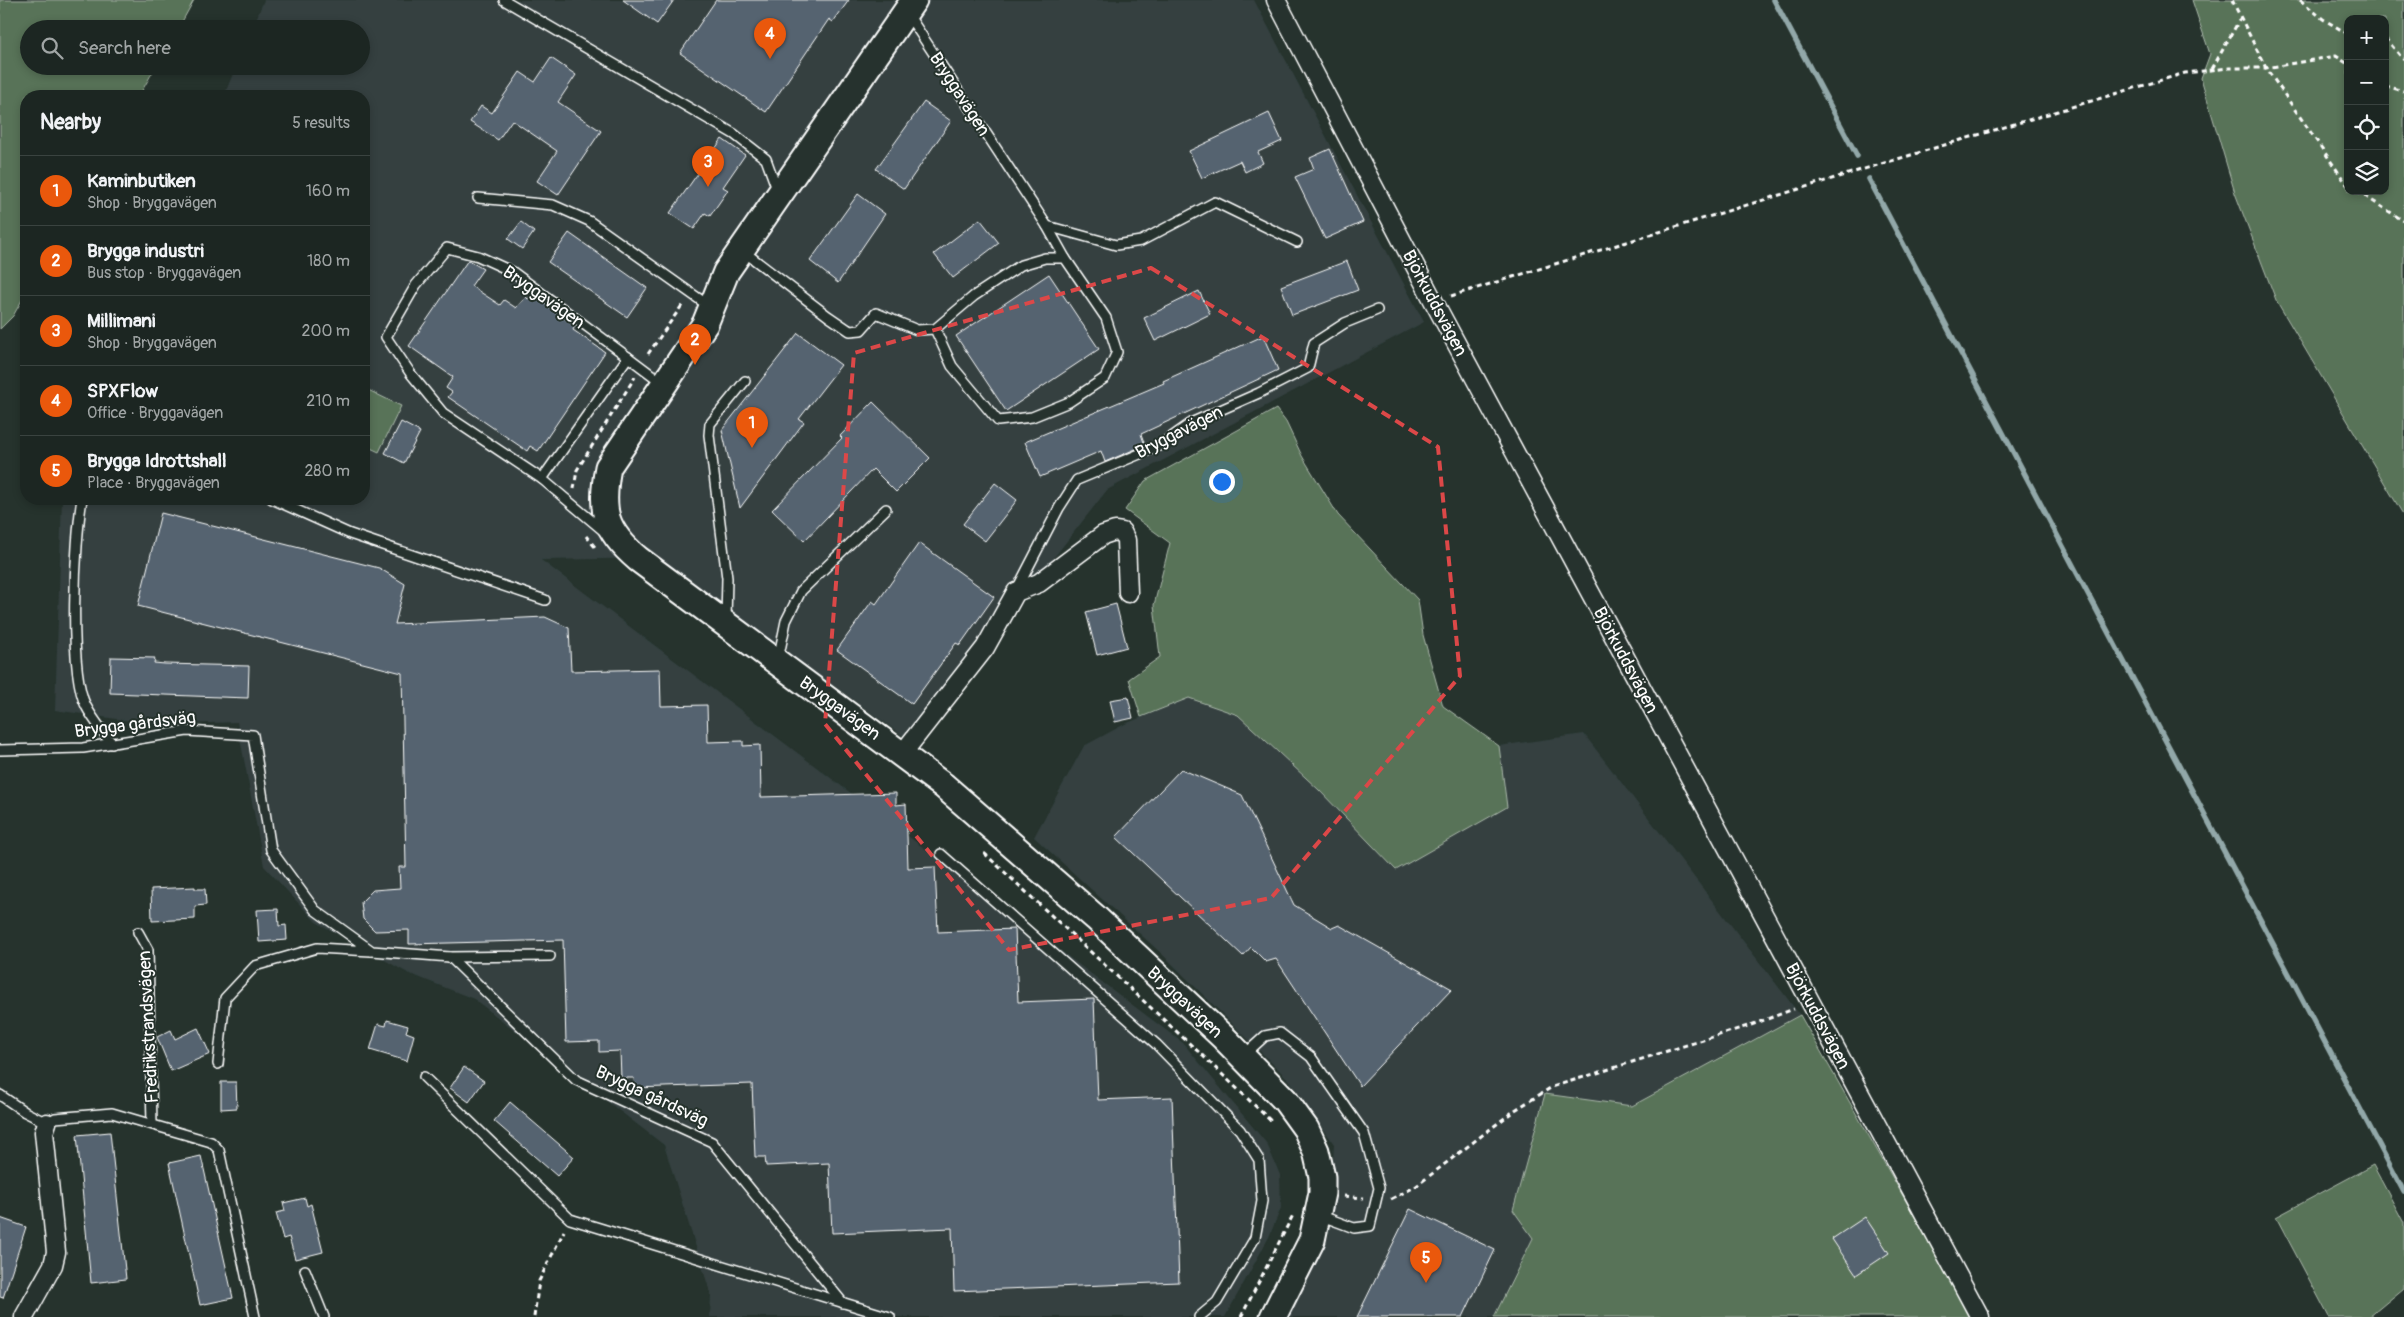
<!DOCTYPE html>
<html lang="en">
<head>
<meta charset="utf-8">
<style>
  body { margin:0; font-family:Pangolin,sans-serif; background:#29322f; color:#f1f3f6 }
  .controls { position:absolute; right:15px; top:15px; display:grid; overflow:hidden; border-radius:10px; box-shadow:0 2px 8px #0003 }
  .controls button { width:45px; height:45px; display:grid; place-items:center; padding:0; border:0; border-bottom:1px solid #3a4340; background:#1c2622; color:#f1f3f6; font:25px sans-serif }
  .you { position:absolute; left:1221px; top:481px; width:18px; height:18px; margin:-12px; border:4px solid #fff; border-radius:50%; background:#1a73e8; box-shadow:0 0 0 8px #1a73e833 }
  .badge { display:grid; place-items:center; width:32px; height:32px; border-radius:50%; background:#ea580c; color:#fff; font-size:16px; font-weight:700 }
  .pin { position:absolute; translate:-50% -41px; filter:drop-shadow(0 1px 2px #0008) }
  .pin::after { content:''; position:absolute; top:26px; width:18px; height:15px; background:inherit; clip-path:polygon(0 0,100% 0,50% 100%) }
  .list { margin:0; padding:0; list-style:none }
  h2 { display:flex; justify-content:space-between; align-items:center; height:65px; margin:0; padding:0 20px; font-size:21px }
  h2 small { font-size:16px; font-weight:400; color:#a0a5a5 }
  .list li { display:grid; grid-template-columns:32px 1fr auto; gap:15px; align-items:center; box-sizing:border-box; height:70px; padding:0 20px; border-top:1px solid #3a4340 }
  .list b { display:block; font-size:19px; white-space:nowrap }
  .list p { margin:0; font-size:16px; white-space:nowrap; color:#a0a5a5 }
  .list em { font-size:16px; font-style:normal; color:#a0a5a5 }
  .icon { flex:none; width:28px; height:28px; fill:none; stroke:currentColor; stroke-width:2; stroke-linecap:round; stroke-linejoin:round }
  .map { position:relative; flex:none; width:2404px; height:1317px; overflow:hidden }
  .search { position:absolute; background:#1c2622; box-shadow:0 2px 8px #0003; left:20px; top:20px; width:350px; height:55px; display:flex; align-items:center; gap:12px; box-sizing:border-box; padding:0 18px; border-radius:28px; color:#a0a5a5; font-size:19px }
  .panel { position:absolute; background:#1c2622; box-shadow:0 2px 8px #0003; left:20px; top:90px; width:350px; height:415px; border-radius:20px }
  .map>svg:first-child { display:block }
</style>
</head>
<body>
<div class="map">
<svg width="2404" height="1317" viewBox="0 0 2404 1317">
  <rect width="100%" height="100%" fill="#26332d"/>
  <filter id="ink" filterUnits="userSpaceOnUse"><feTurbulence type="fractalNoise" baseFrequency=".02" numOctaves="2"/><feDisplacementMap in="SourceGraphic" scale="10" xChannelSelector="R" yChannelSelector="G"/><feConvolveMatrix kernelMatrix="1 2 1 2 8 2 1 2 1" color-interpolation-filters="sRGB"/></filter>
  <g filter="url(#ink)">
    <g fill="#344141">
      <polygon points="264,0 1254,0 1424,322 1107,490 910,741 657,558 541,560 1183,1043 1267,1144 1280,1175 1281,1208 1269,1237 1225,1317 710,1317 711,1295 664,1145 474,999 408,973 316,922 264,866 237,722 158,725 55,710 62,499 364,499 364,96 224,96 236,66 361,66 361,29 252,29"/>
      <polygon points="1189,698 1238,715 1319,790 1396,870 1507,807 1499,746 1584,734 1800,1015 1632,1106 1545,1094 1533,1237 1494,1317 1289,1317 1329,1235 1334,1144 1290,1081 1162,954 1034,837 1084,746 1125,724"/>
    </g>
    <g fill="#587358" stroke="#acb9ac" fill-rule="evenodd">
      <polygon points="0,0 194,0 178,29 29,29 29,66 156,66 139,96 26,96 26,293 13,316 0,329"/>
      <path d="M 2192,0 L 2404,0 L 2404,516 L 2276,300 L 2235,193 L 2201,78 L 2210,54 ZM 2348,19 L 2385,19 L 2385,191 L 2348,191 Z"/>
      <polygon points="364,388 401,406 379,452 364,445"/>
      <polygon points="1276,409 1286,422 1302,456 1338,515 1418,600 1423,635 1443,706 1499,746 1507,807 1396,870 1319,790 1238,715 1189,698 1141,717 1129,679 1160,657 1154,605 1170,543 1125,510 1145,481"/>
      <polygon points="1800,1015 1972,1317 1494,1317 1533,1238 1513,1210 1545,1094 1632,1106"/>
      <polygon points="2373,1165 2404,1223 2404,1288 2369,1317 2329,1317 2276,1217"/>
    </g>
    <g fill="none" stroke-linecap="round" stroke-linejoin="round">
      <g stroke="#92a8a9" stroke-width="5.5">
        <polyline points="1774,0 1857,156"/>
        <polyline points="1869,179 2404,1192"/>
      </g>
    </g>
    <g fill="#546370" stroke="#fff">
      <polygon points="623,0 674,0 657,24"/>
      <polygon points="716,0 849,0 833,22 829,19 766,112 680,53"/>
      <polygon points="551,58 576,75 558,102 601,131 558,195 537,181 557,151 512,120 498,140 470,122 481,106 492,113 520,72 535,82"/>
      <polygon points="924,102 951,121 904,189 876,169"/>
      <polygon points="1269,113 1282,141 1258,152 1263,163 1245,172 1240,161 1202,178 1189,151"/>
      <polygon points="722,139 745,155 723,187 728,190 710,216 705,213 694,229 670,213"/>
      <polygon points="1330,149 1363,222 1325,239 1295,177 1314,169 1310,158"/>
      <polygon points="858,194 885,214 838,283 810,261"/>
      <polygon points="980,219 999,243 953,278 934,254"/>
      <polygon points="521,222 534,232 522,249 508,239"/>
      <polygon points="569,233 647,288 627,317 548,262"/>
      <polygon points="468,260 483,269 471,286 500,305 504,300 516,308 526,297 528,299 532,294 575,326 573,330 605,352 538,451 530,446 527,451 448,397 452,392 446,388 453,377 409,346"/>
      <polygon points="1347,261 1358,290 1292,315 1281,286"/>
      <polygon points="1049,274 1099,349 1006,411 956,336"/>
      <polygon points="1199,291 1210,314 1155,341 1144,318"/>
      <polygon points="798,333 841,365 799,419 804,422 740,508 722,430"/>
      <polygon points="1263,336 1278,370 1141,434 1145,445 1105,462 1101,451 1040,477 1025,442 1164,383 1163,381"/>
      <polygon points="873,402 930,458 896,492 873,469 804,541 772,510 842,438 840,436"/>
      <polygon points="401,422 420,432 404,463 385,453"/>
      <polygon points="995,483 1017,500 985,541 963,524"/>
      <polygon points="161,513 379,568 405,584 395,624 545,617 569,628 571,671 660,669 661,706 707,705 708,742 743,741 743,746 760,745 761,797 896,793 896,805 906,804 908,868 935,867 938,932 1015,929 1018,1002 1094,999 1098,1100 1172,1097 1179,1282 954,1291 952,1228 832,1233 829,1163 766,1166 765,1157 755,1157 752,1084 635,1088 634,1078 621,1078 620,1051 599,1052 599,1041 566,1042 563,940 409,944 409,930 375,931 363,919 361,902 373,890 400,888 399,867 406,867 402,673 138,606"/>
      <polygon points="919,543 994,597 960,645 956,643 912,704 837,650 872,601 876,604"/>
      <polygon points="1116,604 1127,647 1097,655 1086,612"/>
      <polygon points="111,657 155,658 154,663 165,664 249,666 248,698 110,693"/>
      <polygon points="1128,697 1133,718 1115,722 1110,700"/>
      <polygon points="1181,769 1242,795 1294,905 1332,928 1339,925 1452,989 1360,1086 1276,959 1266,962 1251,947 1243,956 1116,837"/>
      <polygon points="195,887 195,889 205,889 206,905 195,906 195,919 152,921 151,889"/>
      <polygon points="278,909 279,926 286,925 287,940 259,942 257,910"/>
      <polygon points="387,1020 408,1026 406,1032 414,1035 407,1061 370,1050 378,1024 386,1026"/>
      <polygon points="198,1028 210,1054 171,1071 157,1037 171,1030 175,1039"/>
      <polygon points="464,1067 484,1081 469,1102 450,1088"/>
      <polygon points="221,1082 236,1082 237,1108 221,1109"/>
      <polygon points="510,1102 574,1157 557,1176 494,1121"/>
      <polygon points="110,1132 126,1279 91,1283 77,1135"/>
      <polygon points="201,1156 233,1298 200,1305 169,1163"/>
      <polygon points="305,1198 307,1206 311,1204 323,1252 295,1259 289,1237 283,1239 276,1213 285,1211 283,1203"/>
      <polygon points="1410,1209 1495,1250 1463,1317 1357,1317"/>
      <polygon points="1865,1217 1889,1253 1856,1275 1832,1239"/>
      <polygon points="0,1218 26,1227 3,1298 0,1297"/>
    </g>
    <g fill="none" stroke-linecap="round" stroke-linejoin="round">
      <g stroke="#fff" stroke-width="12">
        <g id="lane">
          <polyline points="504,0 734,134 766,159 778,192"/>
          <polyline points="907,13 1047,226 1065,258"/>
          <polyline points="478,198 553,205 589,221 709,306"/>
          <polyline points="1047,226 1116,245 1141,241 1215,202 1297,242"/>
          <polyline points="743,251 828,316 850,331 861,330 876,313 917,330 935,329 974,296 1021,265 1045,258 1065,258 1106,318 1117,352 1105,378 1069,402 1032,417 998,421 952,366 935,329"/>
          <polyline points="542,479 628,357 664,384"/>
          <path d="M 82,499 C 75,540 68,671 86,706 C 93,720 104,732 112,744"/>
          <polyline points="272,499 350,534 545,600"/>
          <polyline points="605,532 542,479 443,413 411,374 386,337 416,285 447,248 478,256 513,272 628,357"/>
          <polyline points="1016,591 1059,508 1077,480 1159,446 1193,422 1259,393 1308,368 1314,343 1345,323 1377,310"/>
          <polyline points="726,619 727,578 709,435 710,424 745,381"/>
          <polyline points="778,660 786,621 801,591 886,509"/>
          <polyline points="0,750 83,748 187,731 253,735 271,850 315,910 372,951 450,957 550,956"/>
          <polyline points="941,854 1156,1044 1240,1130 1259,1160 1262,1201 1255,1238 1217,1302 1199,1317"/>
          <polyline points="138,932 148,950 152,1124"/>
          <polyline points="450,957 576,1080 712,1142 843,1303"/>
          <polyline points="1243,1056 1265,1036 1280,1033 1311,1057 1364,1133 1379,1188 1370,1226 1354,1228 1319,1215"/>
          <polyline points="218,1064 225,998 255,966 317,948 371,951"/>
          <polyline points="424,1077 570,1219 890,1317"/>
          <polyline points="0,1095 25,1112 47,1123 55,1118 112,1113 211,1142 219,1150 255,1317"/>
          <polyline points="305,1270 324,1317"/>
        </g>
      </g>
      <g stroke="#fff" stroke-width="21">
        <g id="street">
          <polyline points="1276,0 1434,302 1980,1317"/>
          <polyline points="902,754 985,648 1016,592 1039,583 1103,535 1115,531 1122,532 1126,540 1128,593"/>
          <polyline points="24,1317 53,1265 56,1252 44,1132 47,1123"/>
        </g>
      </g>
      <g stroke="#fff" stroke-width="29">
        <path id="secondary" d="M 914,0 L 726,272 L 705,324 L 608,467 C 600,511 604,530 638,559 L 944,786 L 1096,918 L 1224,1038 L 1285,1100 L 1306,1129 L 1316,1151 L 1322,1177 L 1322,1193 L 1312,1240 L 1273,1317"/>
      </g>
      <g stroke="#fff" stroke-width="3" stroke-dasharray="5 4" stroke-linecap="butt">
        <polyline points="2232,0 2266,68 2348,186"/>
        <polyline points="2300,0 2323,19 2348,34"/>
        <polyline points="2385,38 2404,60"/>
        <polyline points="2212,69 2241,17"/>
        <polyline points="2385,86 2404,91"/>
        <polyline points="2357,191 2404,221"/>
        <polyline points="1451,296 1861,170 2185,73 2229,68 2266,68 2336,56 2348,64"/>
        <polyline points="648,354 683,304"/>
        <polyline points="574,489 577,470 635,377"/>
        <polyline points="586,536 595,547"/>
        <polyline points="984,853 1204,1057 1272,1122"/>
        <polyline points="1344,1196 1363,1198"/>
        <polyline points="1391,1199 1415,1187 1515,1110 1552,1087 1751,1025 1794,1009"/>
        <polyline points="534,1317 539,1281 564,1231"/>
        <polyline points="1241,1317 1293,1215"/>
      </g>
      <use href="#lane" stroke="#26332d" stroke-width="9"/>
      <use href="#street" stroke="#26332d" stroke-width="18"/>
      <use href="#secondary" stroke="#26332d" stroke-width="25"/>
    </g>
  </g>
  <path fill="none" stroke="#dc4848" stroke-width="4" stroke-dasharray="10 6" stroke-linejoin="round" d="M 1151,268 L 1438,447 L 1460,676 L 1271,898 L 1009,950 L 825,724 L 854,353 Z"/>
  <g text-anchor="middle" stroke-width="4" stroke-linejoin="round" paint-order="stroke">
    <g font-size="18" fill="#fff" stroke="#26332d">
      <text transform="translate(960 94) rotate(57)" y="6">Bryggavägen</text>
      <text transform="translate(544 297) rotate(35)" y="6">Bryggavägen</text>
      <text transform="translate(1435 303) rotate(62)" y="6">Björkuddsvägen</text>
      <text transform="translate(1179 432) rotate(-27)" y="6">Bryggavägen</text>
      <text transform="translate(1626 660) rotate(62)" y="6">Björkuddsvägen</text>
      <text transform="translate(840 708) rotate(36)" y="6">Bryggavägen</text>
      <text transform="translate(135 724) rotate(-7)" y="6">Brygga gårdsväg</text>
      <text transform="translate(1185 1002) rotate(43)" y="6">Bryggavägen</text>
      <text transform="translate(1818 1016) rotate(62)" y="6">Björkuddsvägen</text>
      <text transform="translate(148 1027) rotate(-93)" y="6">Fredrikstrandsvägen</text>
      <text transform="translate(652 1096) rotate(25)" y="6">Brygga gårdsväg</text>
    </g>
  </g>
</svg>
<div class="controls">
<button>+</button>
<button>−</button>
<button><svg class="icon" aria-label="locate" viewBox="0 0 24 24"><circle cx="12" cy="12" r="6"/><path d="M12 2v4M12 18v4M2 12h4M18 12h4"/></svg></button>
<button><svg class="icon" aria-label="layers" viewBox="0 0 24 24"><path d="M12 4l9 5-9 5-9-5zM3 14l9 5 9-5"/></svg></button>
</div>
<div class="you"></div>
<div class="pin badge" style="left:752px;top:448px">1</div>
<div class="pin badge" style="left:695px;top:365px">2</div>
<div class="pin badge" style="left:708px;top:187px">3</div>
<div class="pin badge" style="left:770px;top:59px">4</div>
<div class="pin badge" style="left:1426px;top:1283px">5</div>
<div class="search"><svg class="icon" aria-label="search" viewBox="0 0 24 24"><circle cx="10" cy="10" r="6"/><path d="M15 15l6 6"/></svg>Search here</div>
<section class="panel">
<h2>Nearby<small>5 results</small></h2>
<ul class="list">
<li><span class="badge">1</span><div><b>Kaminbutiken</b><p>Shop · Bryggavägen</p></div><em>160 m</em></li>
<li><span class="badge">2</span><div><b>Brygga industri</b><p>Bus stop · Bryggavägen</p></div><em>180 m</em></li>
<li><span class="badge">3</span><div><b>Millimani</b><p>Shop · Bryggavägen</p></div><em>200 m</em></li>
<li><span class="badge">4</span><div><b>SPXFlow</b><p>Office · Bryggavägen</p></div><em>210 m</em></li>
<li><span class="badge">5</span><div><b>Brygga Idrottshall</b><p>Place · Bryggavägen</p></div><em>280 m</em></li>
</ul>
</section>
</div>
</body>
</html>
